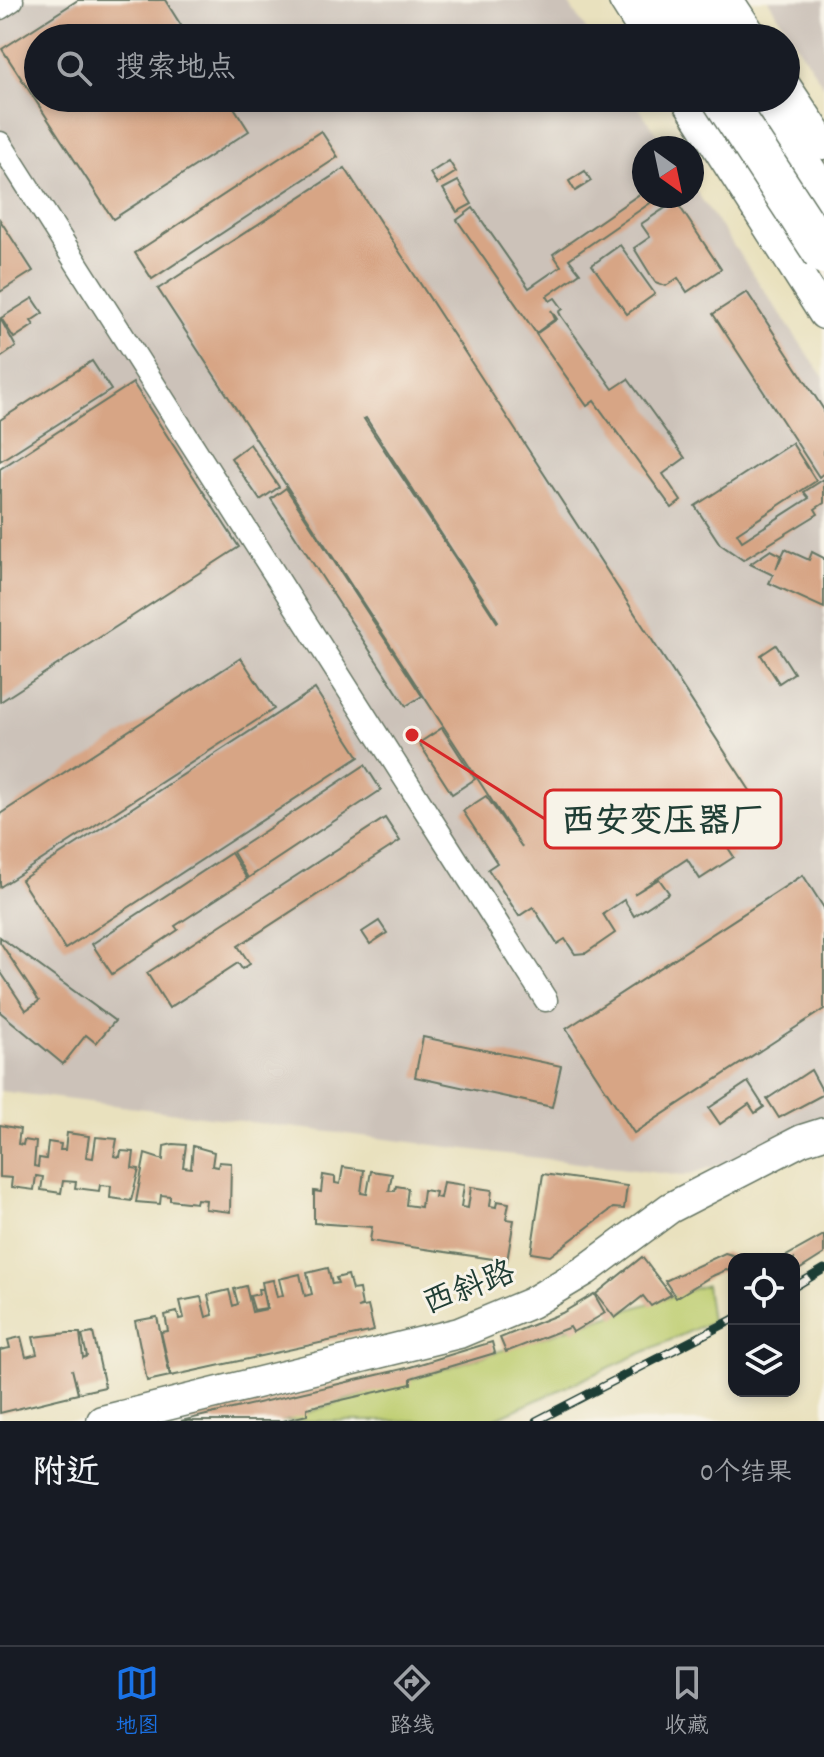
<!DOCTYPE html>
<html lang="zh">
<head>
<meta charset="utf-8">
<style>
  body { margin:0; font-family:Dekko,"LXGW WenKai TC",sans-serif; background:#242831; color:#f1f3f6 }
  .controls { position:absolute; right:24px; bottom:24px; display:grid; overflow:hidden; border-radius:16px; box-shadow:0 4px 12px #0003 }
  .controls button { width:72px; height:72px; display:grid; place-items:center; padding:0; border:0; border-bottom:2px solid #363941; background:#171b24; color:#f1f3f6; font:40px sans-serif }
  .compass { position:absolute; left:632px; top:136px; width:72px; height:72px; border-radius:50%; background:#171b24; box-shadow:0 4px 12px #0003; rotate:147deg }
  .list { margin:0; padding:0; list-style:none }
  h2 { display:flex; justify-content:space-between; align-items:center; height:104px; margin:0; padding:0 32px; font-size:34px }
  h2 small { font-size:26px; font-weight:400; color:#9ea1a6 }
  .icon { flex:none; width:44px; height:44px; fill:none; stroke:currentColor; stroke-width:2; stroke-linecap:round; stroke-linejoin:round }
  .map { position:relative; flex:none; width:824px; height:1421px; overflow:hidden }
  .search { position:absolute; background:#171b24; box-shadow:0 4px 12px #0003; left:24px; right:24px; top:24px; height:88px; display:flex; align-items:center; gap:20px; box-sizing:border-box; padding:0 28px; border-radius:44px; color:#9ea1a6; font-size:30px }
  .sheet { height:224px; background:#171b24 }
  nav { display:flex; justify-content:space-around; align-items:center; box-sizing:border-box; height:112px; border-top:2px solid #363941; background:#171b24; font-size:22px; color:#9ea1a6 }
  nav a { display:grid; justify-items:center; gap:4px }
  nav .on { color:#1a73e8 }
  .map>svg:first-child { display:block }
</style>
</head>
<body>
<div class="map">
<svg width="824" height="1421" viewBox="0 0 824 1421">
  <rect width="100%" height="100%" fill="#f7f3e8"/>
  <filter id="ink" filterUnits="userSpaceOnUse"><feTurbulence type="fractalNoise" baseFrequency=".0125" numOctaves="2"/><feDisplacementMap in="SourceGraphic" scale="16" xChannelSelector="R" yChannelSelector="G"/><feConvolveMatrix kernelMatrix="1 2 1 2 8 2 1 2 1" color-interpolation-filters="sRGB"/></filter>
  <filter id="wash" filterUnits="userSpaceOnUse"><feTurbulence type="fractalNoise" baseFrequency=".006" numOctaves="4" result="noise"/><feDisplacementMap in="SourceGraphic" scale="32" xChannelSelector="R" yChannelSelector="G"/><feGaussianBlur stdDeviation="1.8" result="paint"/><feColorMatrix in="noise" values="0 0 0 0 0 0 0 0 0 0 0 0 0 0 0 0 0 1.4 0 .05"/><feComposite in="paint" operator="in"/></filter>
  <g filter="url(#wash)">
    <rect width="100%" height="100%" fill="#e9e1be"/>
    <g fill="#ccc2b9">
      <polygon points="0,0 566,0 592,38 38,38 38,98 632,98 667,148 644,148 644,196 692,196 692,185 824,378 824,1133 683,1176 0,1091"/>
      <polygon points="768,0 824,0 824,87"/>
    </g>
    <polygon fill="#becd6f" stroke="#6e8552" stroke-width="2" points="706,1285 711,1322 490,1421 281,1421"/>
    <g id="blocks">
      <g fill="#d7a585" fill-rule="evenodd">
        <polygon points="78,0 165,0 189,38 38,38 38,98 228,98 249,131 113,219 2,49"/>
        <polygon points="321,131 338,157 152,279 135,253"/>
        <polygon points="449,161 456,172 437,184 430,173"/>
        <path d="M 345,168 L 762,809 L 721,837 L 734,857 L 700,879 L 687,859 L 634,894 L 659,879 L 669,893 L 634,916 L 624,900 L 603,914 L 615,933 L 586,953 L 575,954 L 565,939 L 557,944 L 533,907 L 519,916 L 488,869 L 497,863 L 463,811 L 486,796 L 522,847 L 158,289 ZM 366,418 L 498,621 L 497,622 L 364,419 Z"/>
        <polygon points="585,171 591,181 575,191 569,181"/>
        <polygon points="458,181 472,204 457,212 443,189"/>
        <polygon points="644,191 644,196 656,199 569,259 580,273 547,296 550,301 555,298 563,309 559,312 561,316 613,389 628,379 685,458 663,474 681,501 672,508 594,401 587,406 536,334 557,319 551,310 555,319 536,333 457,220 473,208 529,288 561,266 553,254"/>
        <polygon points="676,201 721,269 687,292 678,278 666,286 655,282 634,248 650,237 641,224"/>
        <polygon points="0,220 33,271 0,292"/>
        <polygon points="620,245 655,294 627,314 592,265"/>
        <polygon points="747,292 824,410 824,473 819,477 713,314"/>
        <polygon points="33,298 43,313 31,321 34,325 14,338 1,318"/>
        <polygon points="0,318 16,347 0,358"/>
        <polygon points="92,361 111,390 0,461 0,420"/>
        <polygon points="133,383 239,547 0,702 0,469"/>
        <polygon points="792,443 816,481 737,533 742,541 809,498 804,492 824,479 824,503 815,509 818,514 743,560 720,544 695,506"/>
        <polygon points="250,444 279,487 260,500 231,458"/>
        <polygon points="286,488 422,696 406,706 271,499"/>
        <polygon points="785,549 809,560 812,552 824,558 824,608 769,583 773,575 750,564 771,550 781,555 776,569"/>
        <polygon points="776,645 794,673 779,683 761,655"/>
        <polygon points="241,658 274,709 0,887 0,814"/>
        <polygon points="315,689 359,757 65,949 21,880"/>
        <polygon points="442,728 475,779 452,794 419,743"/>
        <polygon points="365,765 381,790 248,878 233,852"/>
        <polygon points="385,818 400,841 238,946 250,964 242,969 238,963 169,1008 147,973"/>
        <polygon points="231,853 247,879 175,926 178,930 112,974 92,944"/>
        <polygon points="803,875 824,908 824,1009 634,1133 566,1029"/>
        <polygon points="379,921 387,933 370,944 362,932"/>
        <polygon points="0,937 115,1021 96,1043 86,1035 63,1064 0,1012 0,971 26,1010 39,1001 0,942"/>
        <polygon points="423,1037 561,1066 552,1107 415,1077"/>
        <polygon points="811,1070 824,1094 779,1118 767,1099"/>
        <polygon points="748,1082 764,1107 755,1113 749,1104 720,1124 709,1108"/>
        <polygon points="0,1125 20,1129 18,1144 23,1145 24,1140 36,1142 34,1166 38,1167 39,1158 46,1159 48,1142 61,1144 60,1150 65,1150 67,1133 89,1136 86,1157 93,1158 96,1137 117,1139 114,1156 120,1157 121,1151 134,1152 132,1168 139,1169 131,1201 110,1198 111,1186 100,1185 99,1191 75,1188 76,1182 63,1181 61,1193 41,1190 43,1177 36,1176 34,1190 11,1187 12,1178 0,1177"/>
        <polygon points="173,1144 186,1145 183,1167 191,1168 193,1146 214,1152 212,1166 218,1167 219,1162 231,1163 230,1212 205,1209 206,1200 197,1199 196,1203 170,1200 170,1196 161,1195 160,1204 136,1202 145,1154 163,1160 164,1146"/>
        <polygon points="343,1167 364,1170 361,1193 367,1194 371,1171 392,1174 389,1191 395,1191 396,1186 408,1188 406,1205 421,1207 423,1190 436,1192 435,1197 440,1198 443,1182 464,1185 461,1207 468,1208 471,1187 492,1190 490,1206 496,1207 497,1201 509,1203 506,1219 514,1220 507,1261 370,1241 372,1227 314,1223 314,1191 321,1192 323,1175 335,1177 335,1183 340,1184"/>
        <polygon points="543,1174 627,1186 624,1209 613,1208 550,1256 531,1253"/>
        <polygon points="824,1235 824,1254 794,1273 794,1259 781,1259"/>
        <polygon points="725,1253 743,1258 734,1259 734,1272 726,1270 710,1277 676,1298 665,1281"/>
        <polygon points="642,1257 671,1295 651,1306 643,1296 615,1318 596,1294"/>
        <polygon points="328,1268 332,1284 338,1283 336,1278 348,1275 352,1290 359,1289 362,1306 358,1308 368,1306 374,1331 171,1376 161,1332 168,1331 165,1315 177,1312 179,1319 184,1318 180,1301 201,1297 206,1317 213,1315 208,1295 229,1290 233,1306 238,1304 234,1289 246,1286 252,1312 267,1309 262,1282 273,1280 277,1297 283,1295 279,1279 300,1274 305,1296 312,1294 307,1273"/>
        <polygon points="258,1289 262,1289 266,1308 254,1310 250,1296 259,1294"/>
        <polygon points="594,1294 605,1313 573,1332 570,1327 506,1352 500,1338 562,1313"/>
        <polygon points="157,1317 170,1376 147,1381 135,1321"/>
        <polygon points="68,1333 80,1333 83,1358 87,1356 82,1335 93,1333 105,1387 78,1393 72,1369 78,1394 0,1413 0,1350 10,1348 8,1340 21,1337 26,1357 37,1354 33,1337"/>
        <polygon points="492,1342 495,1353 411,1378 411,1384 307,1408 307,1415 283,1421 181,1421 407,1368"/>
      </g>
    </g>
  </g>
  <g filter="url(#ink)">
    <use href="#blocks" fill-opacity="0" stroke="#667664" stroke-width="2"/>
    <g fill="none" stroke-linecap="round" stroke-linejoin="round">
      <g stroke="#667664" stroke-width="25">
        <g id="street">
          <polyline points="0,8 12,0"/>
          <polyline points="0,143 546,1000"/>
        </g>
      </g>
      <g stroke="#667664" stroke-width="33">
        <g id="secondary">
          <polyline points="624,0 648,38"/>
          <polyline points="728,0 753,38"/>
          <polyline points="786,87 824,144"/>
          <polyline points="686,98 824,314"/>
          <polyline points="102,1421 459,1333 531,1303 586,1270 670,1208 802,1140 824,1133"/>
        </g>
      </g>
      <g stroke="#667664" stroke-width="43">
        <g id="highway">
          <polyline points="657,0 682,38"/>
          <polyline points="695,0 719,38"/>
          <polyline points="758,98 824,200"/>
        </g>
      </g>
      <use href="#street" stroke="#fff" stroke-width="22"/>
      <use href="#secondary" stroke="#fff" stroke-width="30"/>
      <use href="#highway" stroke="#fff" stroke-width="40"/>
      <g stroke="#1f3d34" stroke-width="9">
        <g id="rail">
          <polyline points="794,1287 824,1269"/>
          <polyline points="536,1421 734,1319"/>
        </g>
      </g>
      <use href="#rail" stroke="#f7f3e8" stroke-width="6" stroke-dasharray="18" stroke-linecap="butt"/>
      <g stroke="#667664" stroke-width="43" stroke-linecap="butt">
        <polyline id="highway-bridge" points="722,98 824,254"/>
      </g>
      <use href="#highway-bridge" stroke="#fff" stroke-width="40"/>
    </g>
  </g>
  <g text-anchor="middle" stroke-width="6" stroke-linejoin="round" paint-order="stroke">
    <g font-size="32" fill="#1f3d34" stroke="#f7f3e8">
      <text transform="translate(468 1286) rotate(-21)" y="11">西斜路</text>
    </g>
  </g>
  <path fill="none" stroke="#d62828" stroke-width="3" d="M412 735L545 819"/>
  <circle fill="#d62828" stroke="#f7f3e8" stroke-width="3" cx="412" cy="735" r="8"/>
  <rect fill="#f7f3e8" stroke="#d62828" stroke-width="3" x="545" y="790" width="236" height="58" rx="8"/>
  <g font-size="34" text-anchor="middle" font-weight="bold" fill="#1f3d34">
    <text x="663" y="831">西安变压器厂</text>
  </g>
</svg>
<div class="controls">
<button><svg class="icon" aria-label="locate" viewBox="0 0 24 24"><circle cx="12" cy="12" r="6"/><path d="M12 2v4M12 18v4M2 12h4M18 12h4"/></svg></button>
<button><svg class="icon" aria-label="layers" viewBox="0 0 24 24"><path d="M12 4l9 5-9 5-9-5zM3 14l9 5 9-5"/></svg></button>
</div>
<svg class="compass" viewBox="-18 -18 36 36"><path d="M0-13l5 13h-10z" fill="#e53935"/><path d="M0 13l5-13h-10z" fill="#9ea1a6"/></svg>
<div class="search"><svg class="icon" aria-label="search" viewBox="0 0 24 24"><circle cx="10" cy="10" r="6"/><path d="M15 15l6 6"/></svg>搜索地点</div>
</div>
<section class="sheet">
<h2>附近<small>0个结果</small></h2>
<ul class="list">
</ul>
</section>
<nav>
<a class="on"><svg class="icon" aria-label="map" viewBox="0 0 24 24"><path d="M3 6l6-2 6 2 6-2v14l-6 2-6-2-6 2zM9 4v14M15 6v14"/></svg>地图</a>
<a><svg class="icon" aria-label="directions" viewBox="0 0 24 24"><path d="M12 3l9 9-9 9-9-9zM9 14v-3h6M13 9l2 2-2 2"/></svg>路线</a>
<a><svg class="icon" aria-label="saved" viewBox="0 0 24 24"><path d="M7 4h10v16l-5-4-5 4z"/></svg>收藏</a>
</nav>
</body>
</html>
